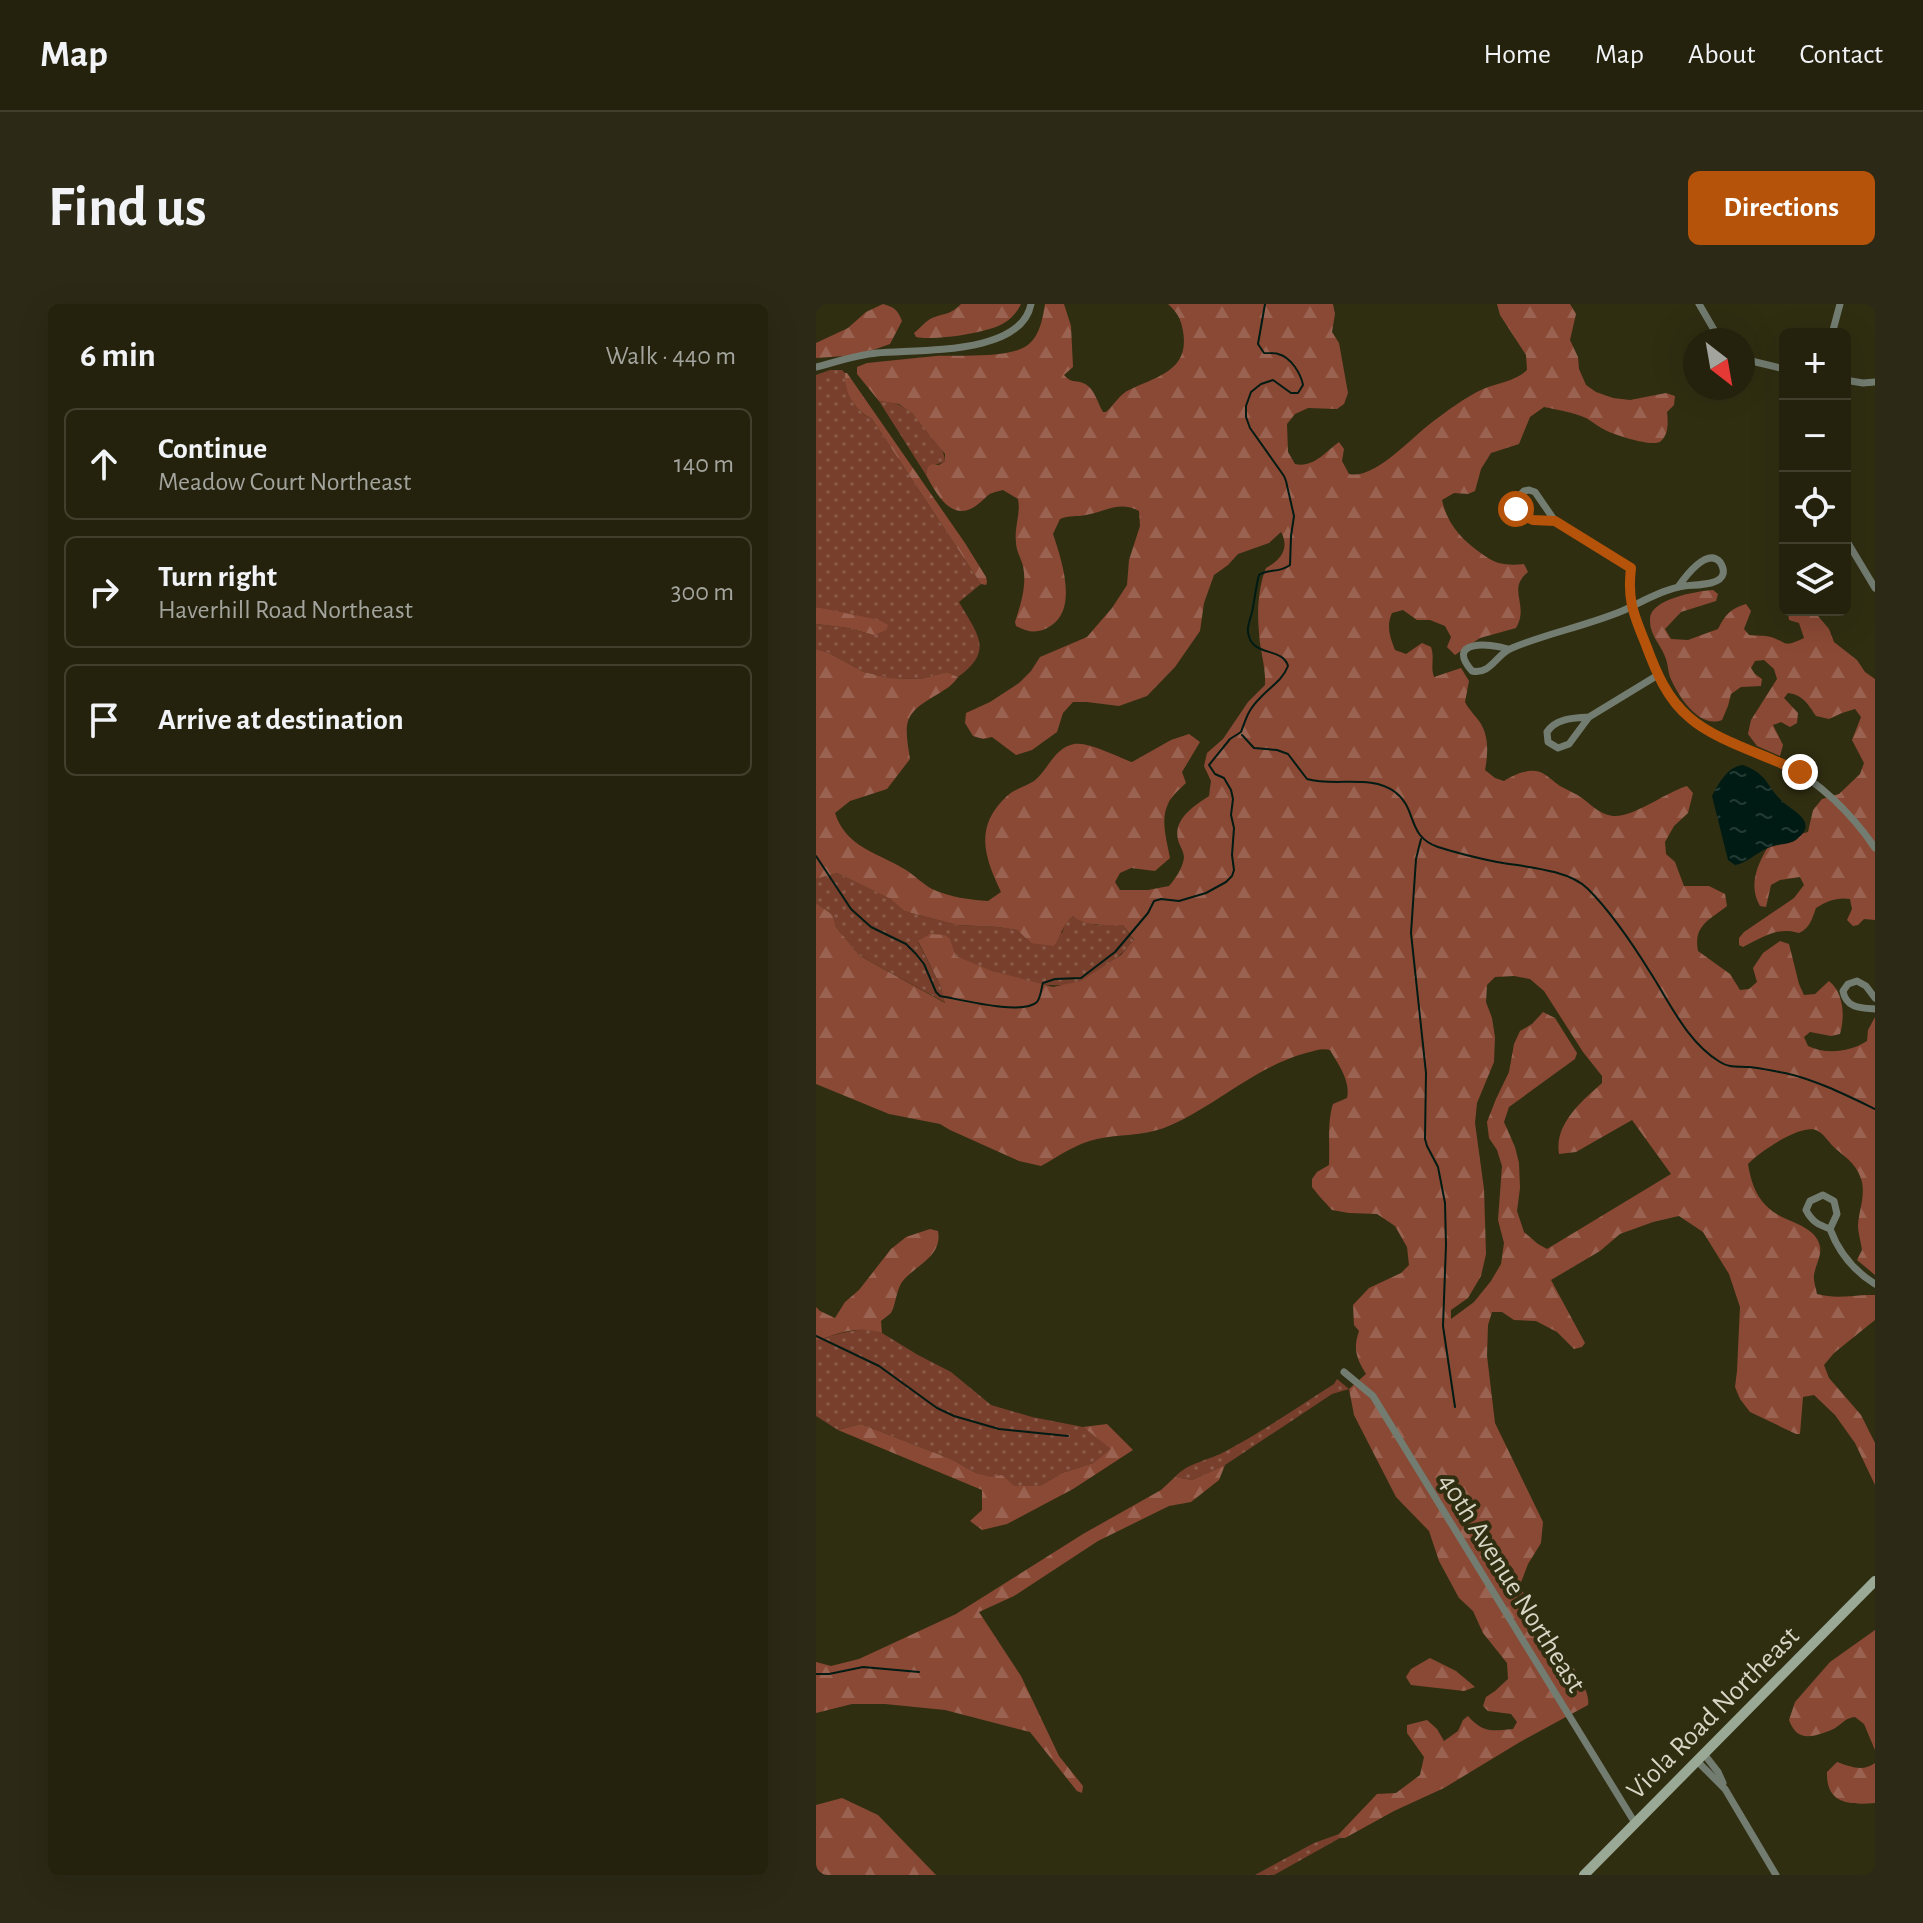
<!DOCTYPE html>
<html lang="en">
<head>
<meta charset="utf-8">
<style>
  body { margin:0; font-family:"Alegreya Sans",sans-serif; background:#2c2a16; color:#f1f3f6 }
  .controls { position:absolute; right:24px; top:24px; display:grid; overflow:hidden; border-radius:12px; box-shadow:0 8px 32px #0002 }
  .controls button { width:72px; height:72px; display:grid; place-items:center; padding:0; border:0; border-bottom:2px solid #413f2e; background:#24220d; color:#f1f3f6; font:40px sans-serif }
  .compass { position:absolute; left:867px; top:24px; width:72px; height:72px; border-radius:50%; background:#24220d; box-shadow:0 8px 32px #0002; rotate:149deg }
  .stop { position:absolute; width:24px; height:24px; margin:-18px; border:6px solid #b45309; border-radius:50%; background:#fff }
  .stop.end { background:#b45309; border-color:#fff; box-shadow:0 2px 8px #0008 }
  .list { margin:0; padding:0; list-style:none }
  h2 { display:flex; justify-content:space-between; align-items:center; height:104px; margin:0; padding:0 32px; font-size:34px }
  h2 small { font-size:26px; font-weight:400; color:#a3a49d }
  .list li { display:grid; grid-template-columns:52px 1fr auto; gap:24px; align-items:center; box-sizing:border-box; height:112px; margin:0 16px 16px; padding:0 16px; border:2px solid #413f2e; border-radius:12px }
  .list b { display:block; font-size:30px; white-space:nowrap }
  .list p { margin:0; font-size:26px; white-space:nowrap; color:#a3a49d }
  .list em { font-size:26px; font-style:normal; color:#a3a49d }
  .icon { flex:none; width:44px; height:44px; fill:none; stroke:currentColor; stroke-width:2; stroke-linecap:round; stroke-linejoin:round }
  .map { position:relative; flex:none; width:1059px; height:1571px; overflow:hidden; border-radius:12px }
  header { display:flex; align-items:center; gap:48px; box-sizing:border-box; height:112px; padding:0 40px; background:#24220d; border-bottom:2px solid #413f2e }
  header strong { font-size:38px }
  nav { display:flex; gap:44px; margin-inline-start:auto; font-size:28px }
  .intro { display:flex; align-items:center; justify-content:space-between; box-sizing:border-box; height:192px; padding:0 48px }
  h1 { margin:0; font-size:56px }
  .button { padding:20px 36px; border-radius:12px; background:#b45309; color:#fff; font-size:28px; font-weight:700 }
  main { display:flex; gap:48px; padding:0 48px }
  aside { flex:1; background:#24220d; border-radius:12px; box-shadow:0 8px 32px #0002 }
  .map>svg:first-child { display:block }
</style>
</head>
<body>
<header>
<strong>Map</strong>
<nav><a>Home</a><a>Map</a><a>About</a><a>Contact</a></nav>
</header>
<div class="intro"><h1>Find us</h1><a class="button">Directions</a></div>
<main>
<aside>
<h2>6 min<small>Walk · 440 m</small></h2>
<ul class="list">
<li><svg class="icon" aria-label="ahead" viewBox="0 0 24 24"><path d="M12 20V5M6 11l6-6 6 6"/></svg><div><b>Continue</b><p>Meadow Court Northeast</p></div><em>140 m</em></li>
<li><svg class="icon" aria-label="right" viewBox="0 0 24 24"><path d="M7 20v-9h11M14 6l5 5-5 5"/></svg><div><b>Turn right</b><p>Haverhill Road Northeast</p></div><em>300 m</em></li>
<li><svg class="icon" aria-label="arrive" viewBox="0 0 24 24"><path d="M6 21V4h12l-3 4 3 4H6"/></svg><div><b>Arrive at destination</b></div></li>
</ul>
</aside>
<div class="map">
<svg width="1059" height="1571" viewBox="0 0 1059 1571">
  <defs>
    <pattern id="grass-dots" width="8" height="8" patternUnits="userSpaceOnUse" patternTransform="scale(2)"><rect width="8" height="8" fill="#783f2c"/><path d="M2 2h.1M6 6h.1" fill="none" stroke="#8a5a49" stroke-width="1.8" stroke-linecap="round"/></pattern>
    <pattern id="forest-firs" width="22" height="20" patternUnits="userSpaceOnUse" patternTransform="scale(2)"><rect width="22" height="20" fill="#8a4934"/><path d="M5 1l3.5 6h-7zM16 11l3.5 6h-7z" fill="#9a6250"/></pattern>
    <pattern id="water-ripples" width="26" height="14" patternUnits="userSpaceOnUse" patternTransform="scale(2)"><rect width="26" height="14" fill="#001b14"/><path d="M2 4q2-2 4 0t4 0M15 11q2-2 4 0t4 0" fill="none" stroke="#243b35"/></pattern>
  </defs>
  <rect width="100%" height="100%" fill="#302e11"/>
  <g fill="url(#grass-dots)">
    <path d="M 14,66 L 26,66 L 29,69 C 27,88 39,106 56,115 L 165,280 L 143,298 C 161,330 179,346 142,373 L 131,368 L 104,375 L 74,374 L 48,368 L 13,349 L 0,345 L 0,320 L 32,324 L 58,331 L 8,305 L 0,303 L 0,71 Z"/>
    <path d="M 63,97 C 70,98 78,98 83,101 C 99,107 129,140 129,157 C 119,163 114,157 110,171 Z"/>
    <path d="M 21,569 L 76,595 L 88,607 L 141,621 L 182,623 L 201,626 L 215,639 L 246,629 L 250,617 L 257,612 L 279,621 L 307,621 L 318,637 C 305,651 283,671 264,678 C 230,690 171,667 140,652 L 134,636 L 102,638 L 125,683 L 130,699 L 44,652 L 20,623 L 17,611 L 0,599 L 0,575 Z"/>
    <path d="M 55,1025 L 66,1029 L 102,1051 L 135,1068 L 175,1101 L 216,1113 L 267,1123 L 296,1145 L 277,1159 L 246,1169 L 224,1182 L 197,1182 L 160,1169 L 135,1155 L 45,1120 L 22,1126 L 0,1112 L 0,1037 C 18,1030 35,1026 55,1025 Z"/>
    <path d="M 521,1075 L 533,1085 L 516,1090 L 409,1161 L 376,1176 L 359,1173 C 371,1159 394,1156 410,1147 C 447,1127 482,1103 518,1080 Z"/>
    <polygon points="523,1530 524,1534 458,1571 439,1571 498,1539"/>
  </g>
  <g fill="url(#forest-firs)" fill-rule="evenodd">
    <path d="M 67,0 C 78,3 82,6 86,17 L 74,40 L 57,46 L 29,52 L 0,54 L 0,39 L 32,24 L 50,8 Z"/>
    <path d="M 145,0 L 205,0 C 202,7 195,15 188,19 C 173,29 118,37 100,33 L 98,29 C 103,25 108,19 114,15 C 126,9 134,12 145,0 Z"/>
    <path d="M 229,0 L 248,0 L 255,22 L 257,63 L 248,71 C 255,79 258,76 267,79 C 279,84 281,98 287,108 L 290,108 C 298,101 304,90 313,86 C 341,72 374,67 367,27 C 365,15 361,8 352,0 L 517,0 L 519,10 L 516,28 L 523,39 L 532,89 L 528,100 L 521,105 L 492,104 L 479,110 L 471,120 L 472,148 L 479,160 C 498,164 509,148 523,138 L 528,145 L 526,157 L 533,170 C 558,176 595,134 615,119 C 631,107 648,94 667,85 C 681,79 700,77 711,66 L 710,51 L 684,11 L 681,0 L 754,0 L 760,10 L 754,36 L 762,53 L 763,65 L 770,81 L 780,88 L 797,94 L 814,96 L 850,89 L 859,92 L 858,101 L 851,108 C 852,117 853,130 845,137 C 838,144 800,131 791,127 C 784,124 777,118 770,114 C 757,108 742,106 728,103 L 714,113 L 703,140 L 675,149 L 665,165 L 659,187 L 652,190 L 638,189 L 626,196 C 631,220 646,236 666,250 C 672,254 676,257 683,259 C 691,261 699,261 708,260 L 712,268 C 690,286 714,300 700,324 L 664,334 L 639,351 L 631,343 L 635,333 L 629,322 L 614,316 L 601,316 L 587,306 L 576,309 C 570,322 574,334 579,346 L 590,350 L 606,339 L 615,343 C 619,355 614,361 618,373 L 645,364 L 653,377 L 649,398 C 653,406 660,412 665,420 C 673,434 672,450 669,466 L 679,474 L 688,477 C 697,471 712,464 724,468 C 730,470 738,478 744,482 C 751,486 759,489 766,494 C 777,502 783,510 797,512 C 817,514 850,488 871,482 L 877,489 L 872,509 L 858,522 L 849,538 L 850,550 L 859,558 L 868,582 L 893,582 L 909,590 L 911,602 C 894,616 877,621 882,647 L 914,670 L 924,686 L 933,685 L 941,678 L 937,664 L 947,649 L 964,637 L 973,640 L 983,680 L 988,691 L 999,690 L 1013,677 C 1028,689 1029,713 1024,730 L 1015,732 L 994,728 L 988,733 L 992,742 C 1010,751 1034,748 1051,737 L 1052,726 L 1059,713 L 1059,971 L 1041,956 L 1046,946 C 1045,938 1042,929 1042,921 C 1043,906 1049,894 1046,878 C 1042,862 1032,855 1020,845 C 1014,840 1009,831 1002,827 C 987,818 943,848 932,860 C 937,890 947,906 975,917 C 984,921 996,926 1001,935 C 1009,948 1000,958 998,971 C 997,977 1000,984 1001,990 C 1023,996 1038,990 1059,991 L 1059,1016 L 1018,1049 L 1008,1061 L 1013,1074 L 1045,1111 L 1059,1139 L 1059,1181 L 1039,1139 L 1019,1111 L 998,1091 L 987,1093 L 984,1130 L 980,1130 L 934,1108 L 924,1095 L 919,1083 L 921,1067 L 924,1003 L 913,970 L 887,928 L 863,912 L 837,918 L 804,930 L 784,947 L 735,976 L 769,1039 L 766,1043 L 758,1045 L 741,1028 L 720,1017 L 698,1016 L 686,1008 L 676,1008 L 672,1021 L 671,1052 L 679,1119 L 727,1218 L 725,1239 L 712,1260 L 704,1281 C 710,1294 716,1308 725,1321 C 737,1338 776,1380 772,1401 L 704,1438 L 628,1484 L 578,1507 L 529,1534 L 524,1534 L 523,1530 L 561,1490 L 580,1489 L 604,1471 L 608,1453 L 591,1429 L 591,1421 L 611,1416 L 621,1425 L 628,1437 L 642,1427 L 647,1416 L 652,1412 C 667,1429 675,1427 697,1425 L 701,1418 L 695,1410 L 672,1407 L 667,1402 L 670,1393 L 679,1387 L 692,1375 L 691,1359 L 667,1329 L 657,1307 L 643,1294 L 623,1257 L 613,1227 L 580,1193 L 538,1111 L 533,1085 L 550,1070 C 540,1053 537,1045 543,1027 L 538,1021 L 537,1001 L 553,984 L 585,969 L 593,961 L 591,943 L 579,922 L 561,910 L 533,909 L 516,906 L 504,893 L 496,883 L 496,875 L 501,868 L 513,861 C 514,842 511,818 517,800 L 531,794 C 535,777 522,760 514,746 C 505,744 499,747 490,749 C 438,763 398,804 348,824 C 326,832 303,830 281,835 C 261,839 243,852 225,862 L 203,857 L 134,826 L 124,820 L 73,810 L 0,780 L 0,599 L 17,611 L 20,623 L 44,652 L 129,699 L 125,683 L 102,637 L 114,630 L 129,631 L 134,635 L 140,652 L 176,667 L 237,683 L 265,677 L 305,651 L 318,636 L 307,621 C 290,621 271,623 257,612 C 247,619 245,632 238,642 L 215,639 L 201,626 L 182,623 L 141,621 L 88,607 L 75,595 L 21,569 L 0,575 L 0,345 L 13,349 L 48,368 L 74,374 L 104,375 L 131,368 L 142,373 C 137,381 130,385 122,390 C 87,410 88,417 94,455 L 71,485 L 34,497 L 19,509 C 30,544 63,549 90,566 C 99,572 107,580 116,585 C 133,593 154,596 172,597 L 185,588 C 168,552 158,523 191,492 C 198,485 209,483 218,477 C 232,466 238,444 258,440 C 271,437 302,453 316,458 L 355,436 L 373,430 L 384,438 L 366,468 L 370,479 C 364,485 355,492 352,500 C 344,516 351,537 354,554 L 339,567 L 315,564 L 304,569 L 299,578 L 304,586 L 332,586 L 353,582 C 360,574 366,565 368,554 C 368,547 364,543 362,536 C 357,515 378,502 393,492 L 395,477 L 388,462 L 391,449 L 407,435 L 432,398 L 449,381 C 450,363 444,347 443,329 C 441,307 442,284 450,264 C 465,256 474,244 465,228 L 453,239 L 422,250 L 412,261 L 398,271 L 388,299 L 384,327 L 359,363 L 331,392 L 303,402 L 271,398 L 257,398 L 247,409 L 241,428 L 216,446 L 200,451 L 176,433 L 167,435 L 157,432 L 149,419 L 150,409 L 174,398 L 203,379 L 215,367 L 224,353 L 271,333 L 296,304 L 311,281 L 313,256 L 324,222 L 323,207 C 303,196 289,208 270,211 C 261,213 253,211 244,215 L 237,230 C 245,254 262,303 236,321 C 223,330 213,329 200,322 L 199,318 C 205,300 211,281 207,262 C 205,254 200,247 200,238 C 198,223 205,210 202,195 L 187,186 C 169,190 174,191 161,201 C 136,220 120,189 110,171 L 112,163 L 116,160 L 123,161 L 129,157 L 129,150 L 97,110 L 83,100 L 63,97 L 41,70 L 41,63 L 51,59 C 74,57 97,54 120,52 C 142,51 197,55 213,40 C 224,31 227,13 229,0 ZM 698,672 L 714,675 L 728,687 L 767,748 L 786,772 L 786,779 C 766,797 738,820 743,850 L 760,848 L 816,816 L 855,870 L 731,945 L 722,940 L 708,928 L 701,907 L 704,884 L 703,859 L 699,843 L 688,818 L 693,803 L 759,755 L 761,749 L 739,714 L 727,708 L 716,720 L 704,727 L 698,740 L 693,768 L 680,795 L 671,818 L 673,834 L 681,846 L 686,862 L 682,916 L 688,939 L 685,960 L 675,977 L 658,998 L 635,1015 L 635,1006 L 652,994 L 665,972 L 670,950 L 668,885 L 659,819 L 661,799 L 678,758 L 679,733 L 676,714 L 670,698 L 671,681 L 679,673 Z"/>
    <path d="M 29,69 L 31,69 L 149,239 L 170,273 L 171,278 L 170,281 L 165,280 L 56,115 C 39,106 27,89 29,69 Z"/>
    <path d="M 897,286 L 902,290 L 900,297 L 865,308 L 849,325 L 855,335 L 872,336 L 902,325 C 909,311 915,304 930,300 L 935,307 L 928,325 L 933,331 C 940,332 948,331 955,333 C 973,339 966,344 988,334 L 983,319 L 973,316 L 972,309 L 980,306 L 997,306 L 1013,325 L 1018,338 L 1041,356 L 1049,368 L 1059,375 L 1059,616 L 1048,615 L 1042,621 L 1037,622 L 1031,616 L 1036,605 L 1034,595 C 1021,593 1011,597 1000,604 C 996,615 994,624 983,629 C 961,622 946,634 927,643 L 923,641 L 923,634 L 928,628 L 978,594 L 988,581 L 984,573 L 964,576 L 955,581 L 950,603 L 944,602 C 931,580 943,557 955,538 L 992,528 L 997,506 L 1006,495 L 1023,490 L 1044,470 L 1048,459 L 1036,436 L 1045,413 L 1039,405 L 1026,409 L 1013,415 L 1000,412 C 992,400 987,391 972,389 L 968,394 L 982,409 L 981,419 L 974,423 L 965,418 L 957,421 L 967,441 L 964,452 L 941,442 L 932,430 L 935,416 L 961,375 L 958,365 L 948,356 L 939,357 L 935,364 L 939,370 L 946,375 L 945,382 L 925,383 L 915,390 L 912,402 L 906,416 C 883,425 862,392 854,373 C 852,367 852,361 850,355 C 846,342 833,331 834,315 C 834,295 881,287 897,286 Z"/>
    <polygon points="0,303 63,316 72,321 70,326 58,331 32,324 0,320"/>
    <path d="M 114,925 L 122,927 C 127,953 98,962 86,978 C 80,987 80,1000 75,1009 C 72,1012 68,1014 65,1017 L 66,1029 C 44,1021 21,1029 0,1037 L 0,1003 L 4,1007 L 19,1014 L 29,998 L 43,986 L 75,945 L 90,933 Z"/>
    <polygon points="45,1120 135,1155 160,1169 174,1173 186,1171 198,1182 224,1182 246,1169 277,1159 295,1145 267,1123 291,1120 317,1146 257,1185 191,1220 166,1226 154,1217 166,1206 166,1186 22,1126"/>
    <polygon points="409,1161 403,1176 375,1198 353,1202 282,1237 198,1292 163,1308 205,1372 243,1452 267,1482 266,1489 261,1487 214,1428 129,1406 69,1400 36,1400 0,1409 0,1358 15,1362 43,1355 140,1310 267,1230 345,1186 359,1173 376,1176"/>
    <path d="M 1059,1326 L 1059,1446 L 1048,1420 L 1039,1413 C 1030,1414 1029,1417 1022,1422 C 1017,1426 1010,1428 1004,1430 C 988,1435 979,1432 973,1416 L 979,1398 L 1014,1358 Z"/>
    <polygon points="614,1354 640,1367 659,1383 648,1387 595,1381 590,1373 595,1365"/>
    <path d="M 1021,1458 C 1035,1463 1047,1468 1059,1459 L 1059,1499 C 1033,1501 1010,1500 1011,1468 Z"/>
    <polygon points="26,1494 62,1511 120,1571 0,1571 0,1501"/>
  </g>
  <path fill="url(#water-ripples)" d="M 927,461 C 953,471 949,481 967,498 C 977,507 1003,518 981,535 C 973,542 961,539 952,544 C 940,549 931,559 919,561 L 912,556 L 896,492 C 903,479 911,463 927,461 Z"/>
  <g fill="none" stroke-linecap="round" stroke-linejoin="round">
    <g stroke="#001b14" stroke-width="2">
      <path d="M 426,431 L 438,444 L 461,446 L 472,450 L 491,475 C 519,483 555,470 579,488 C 602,505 590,532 622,543 C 641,549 661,554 681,558 C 708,563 752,565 772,585 C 796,609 816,639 834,668 C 854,699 871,738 904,758 C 913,764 923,762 933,763 C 945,764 957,767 969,769 C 1000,776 1030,791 1059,805"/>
      <polyline points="605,535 600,555 595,629 610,769 609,835 611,842 622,863 629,899 630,941 627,1022 639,1103"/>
      <path d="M 0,552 L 35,605 L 55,623 L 90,640 L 100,650 L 108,660 L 120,688 L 124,692 C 143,695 206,712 221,698 C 225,693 225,685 227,679 L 239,675 L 265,674 L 299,648 L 332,609 L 338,597 L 345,595 L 363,597 L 390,589 L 410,578 L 416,572 L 418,566 L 416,551 L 418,524 L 415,511 L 417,495 L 415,486 L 408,474 L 399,470 L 393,461 L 414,435 L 425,428 C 431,412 432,406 445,393 C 455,382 466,377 472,362 C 466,342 435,354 432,328 C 431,320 436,312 437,303 C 439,293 440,282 443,271 C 452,264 462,270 474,261 L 475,232 L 478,212 L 470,177 L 468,172 L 434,124 L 430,113 L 430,102 L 435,88 L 445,80 L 457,76 L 475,89 L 482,89 L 487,81 C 485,70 475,53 462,50 C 461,49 450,49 448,49 L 442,40 L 449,0"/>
      <polyline points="0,1032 63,1062 121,1104 138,1112 183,1125 252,1132"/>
      <polyline points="0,1370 13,1370 47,1363 103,1368"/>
    </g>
    <g stroke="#737c70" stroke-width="7">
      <polyline points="883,0 904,36"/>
      <polyline points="1016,30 1024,0"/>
      <polyline points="927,55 969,65"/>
      <path d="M 0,63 C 20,58 40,51 61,49 C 102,45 205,52 215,0"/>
      <polyline points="1029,76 1047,79 1059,78"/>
      <path d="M 739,217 C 724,216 710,218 700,205 L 700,195 L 708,187 L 713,186 L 719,188 L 739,217 L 815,264 C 810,297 818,311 830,341 C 840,367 851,394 873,413 C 898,436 935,444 966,459 C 1003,477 1036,510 1059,544"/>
      <polyline points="1029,234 1059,284"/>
      <path d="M 692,345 C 673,339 629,336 656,367 C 675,371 680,350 696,344 C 732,329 770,322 806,307 C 824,299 843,287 863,283 C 873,280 904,283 907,270 C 908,266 906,261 904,258 C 891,243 869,273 862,283"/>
      <path d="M 773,413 C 758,414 740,414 731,428 L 732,438 L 742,444 L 753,440 L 773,413 L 842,371"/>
      <path d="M 1059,694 L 1050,682 L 1041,677 L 1032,680 L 1027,687 C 1030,704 1044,704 1059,705"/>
      <path d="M 1014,925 C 1003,921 996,918 990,906 L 994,897 L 1007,891 L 1018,897 L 1021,910 L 1014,925 C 1023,949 1038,967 1059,980"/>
      <polyline points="528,1068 557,1092 819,1519"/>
      <polyline points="888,1450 902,1468 907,1479"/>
      <polyline points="881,1457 909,1485 960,1571"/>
    </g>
    <polyline stroke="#9aa996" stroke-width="10" points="768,1571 1059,1277"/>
  </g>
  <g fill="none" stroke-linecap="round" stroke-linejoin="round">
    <path stroke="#b45309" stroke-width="10" d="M 700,205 L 704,210 L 717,216 L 739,217 L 815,264 C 811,297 818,311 830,341 C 840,368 851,395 874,414 C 900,437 951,451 984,468"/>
  </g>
  <g text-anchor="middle" stroke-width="8" stroke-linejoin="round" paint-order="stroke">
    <g font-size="28" fill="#d7d6c5" stroke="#302e11">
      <text transform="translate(697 1278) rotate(58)" y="10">40th Avenue Northeast</text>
      <text transform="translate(896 1408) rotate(-45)" y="10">Viola Road Northeast</text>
    </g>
  </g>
</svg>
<div class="controls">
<button>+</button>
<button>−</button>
<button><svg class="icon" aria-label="locate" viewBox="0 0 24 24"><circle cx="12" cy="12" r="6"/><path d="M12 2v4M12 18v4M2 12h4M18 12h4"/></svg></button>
<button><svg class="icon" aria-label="layers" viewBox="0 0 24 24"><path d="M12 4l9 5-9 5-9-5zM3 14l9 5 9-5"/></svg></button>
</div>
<svg class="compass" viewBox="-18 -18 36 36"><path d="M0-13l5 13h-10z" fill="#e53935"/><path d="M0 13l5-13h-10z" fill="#a3a49d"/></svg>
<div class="stop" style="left:700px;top:205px"></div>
<div class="stop end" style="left:984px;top:468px"></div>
</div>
</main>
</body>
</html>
